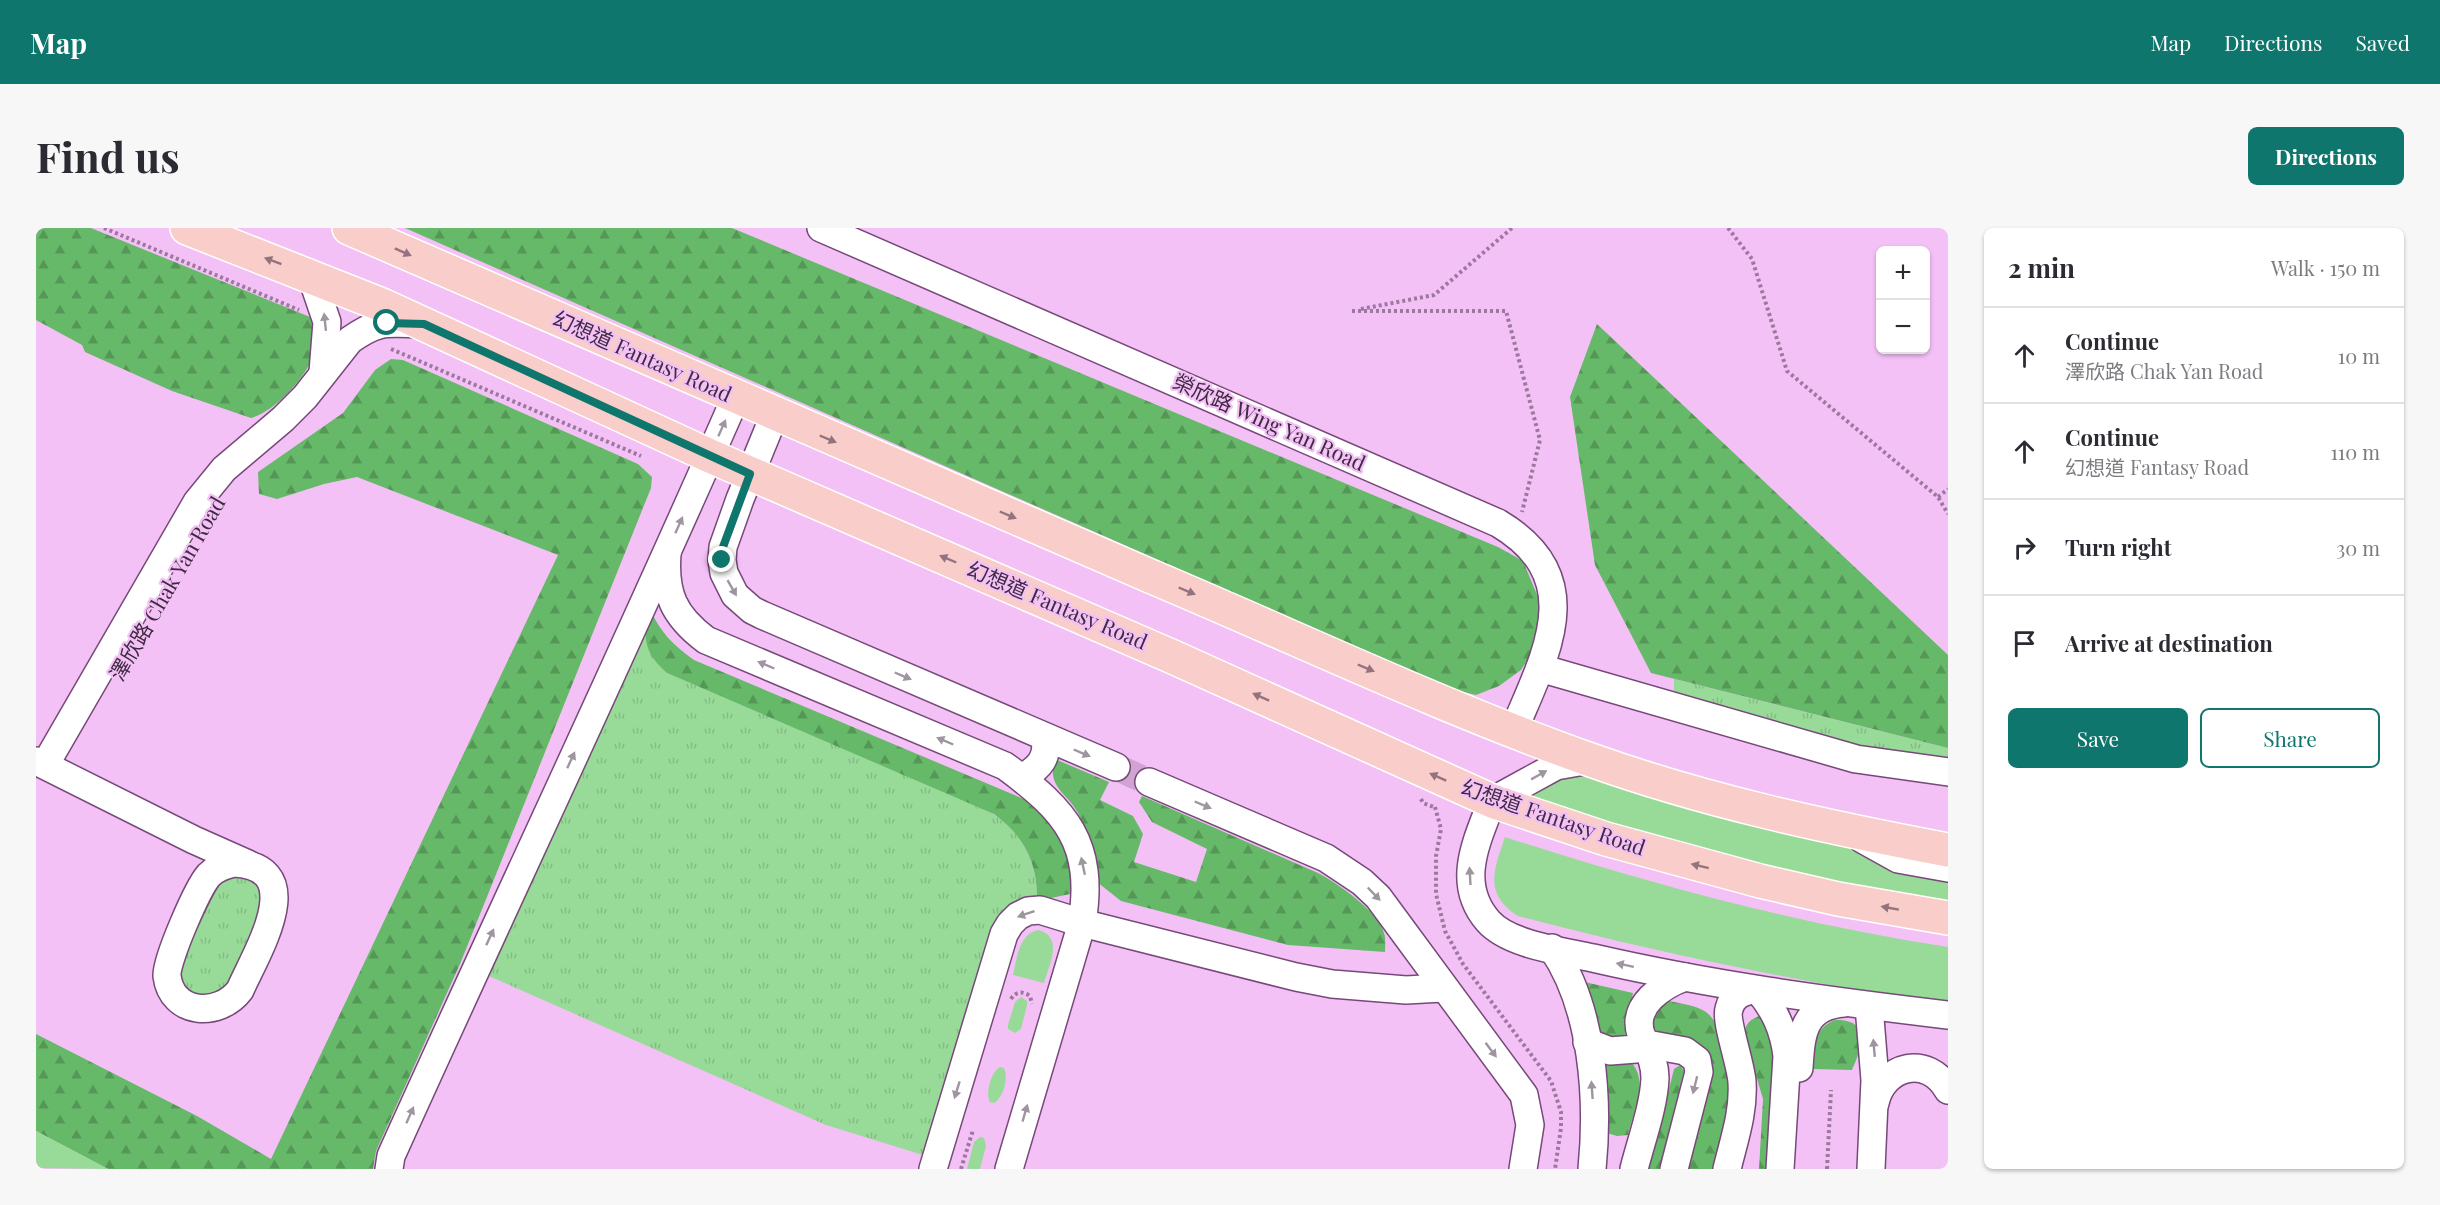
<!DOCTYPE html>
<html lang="en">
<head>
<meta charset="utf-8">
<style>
  body { margin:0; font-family:"Playfair Display","Noto Sans TC",serif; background:#f7f7f7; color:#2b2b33 }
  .controls { position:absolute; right:18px; top:18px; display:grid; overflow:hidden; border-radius:9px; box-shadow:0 2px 4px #0004 }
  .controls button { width:54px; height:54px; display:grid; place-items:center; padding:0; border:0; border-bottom:2px solid #e1e1e2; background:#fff; color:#2b2b33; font:30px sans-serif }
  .stop { position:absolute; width:18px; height:18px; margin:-14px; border:4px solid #0f766e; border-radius:50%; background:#fff }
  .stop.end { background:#0f766e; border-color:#fff; box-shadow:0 2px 6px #0008 }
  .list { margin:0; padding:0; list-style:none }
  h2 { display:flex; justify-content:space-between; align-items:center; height:78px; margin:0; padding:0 24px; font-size:26px }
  h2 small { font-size:20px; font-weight:400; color:#7c7c81 }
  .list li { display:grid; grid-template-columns:39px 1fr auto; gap:18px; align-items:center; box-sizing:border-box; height:96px; padding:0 24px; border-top:2px solid #e1e1e2 }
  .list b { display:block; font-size:22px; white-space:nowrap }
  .list p { margin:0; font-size:20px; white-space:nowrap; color:#7c7c81 }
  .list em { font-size:20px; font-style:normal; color:#7c7c81 }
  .actions { display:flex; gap:12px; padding:18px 24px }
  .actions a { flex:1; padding:14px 0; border:2px solid #0f766e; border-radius:9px; text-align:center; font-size:21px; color:#0f766e }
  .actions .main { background:#0f766e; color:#fff }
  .icon { flex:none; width:33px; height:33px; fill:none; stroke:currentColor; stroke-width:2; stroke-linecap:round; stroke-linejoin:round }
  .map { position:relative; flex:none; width:1912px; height:941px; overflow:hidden; border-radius:9px }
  header { display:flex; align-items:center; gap:36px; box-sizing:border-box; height:84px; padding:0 30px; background:#0f766e; color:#fff }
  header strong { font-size:28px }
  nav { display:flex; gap:33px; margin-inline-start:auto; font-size:21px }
  .intro { display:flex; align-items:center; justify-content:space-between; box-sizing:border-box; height:144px; padding:0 36px }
  h1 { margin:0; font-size:42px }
  .button { padding:15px 27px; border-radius:9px; background:#0f766e; color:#fff; font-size:21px; font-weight:700 }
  main { display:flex; gap:36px; padding:0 36px }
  aside { flex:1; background:#fff; border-radius:9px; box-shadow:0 2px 4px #0004 }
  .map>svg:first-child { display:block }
</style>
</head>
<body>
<header>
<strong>Map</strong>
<nav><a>Map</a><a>Directions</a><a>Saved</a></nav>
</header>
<div class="intro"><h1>Find us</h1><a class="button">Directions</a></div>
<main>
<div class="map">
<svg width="1912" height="941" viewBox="0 0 1912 941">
  <defs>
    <pattern id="grass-tufts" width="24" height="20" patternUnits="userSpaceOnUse" patternTransform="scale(1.5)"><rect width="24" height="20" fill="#98db98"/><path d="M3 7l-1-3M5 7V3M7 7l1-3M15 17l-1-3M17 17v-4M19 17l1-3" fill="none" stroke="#84bc84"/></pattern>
    <pattern id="forest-firs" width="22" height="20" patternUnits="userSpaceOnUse" patternTransform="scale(1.5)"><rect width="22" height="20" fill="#66b968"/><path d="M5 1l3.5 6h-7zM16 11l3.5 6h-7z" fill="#559757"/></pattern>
  </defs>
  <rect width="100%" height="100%" fill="#f4c1f7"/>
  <g fill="url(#grass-tufts)">
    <path d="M 608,401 L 631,445 L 945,579 C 983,598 1002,630 1001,673 L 990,674 L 890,928 L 790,897 L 453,748 Z"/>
    <polygon points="1638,451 1912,520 1912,537 1816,521 1638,472"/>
    <polygon points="213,644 232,675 192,767 146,768 139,732 178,651"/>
  </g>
  <g fill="url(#forest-firs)">
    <path d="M 0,0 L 55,0 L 279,91 C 279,106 280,124 273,137 C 262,157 237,184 215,190 L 136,163 L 49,124 L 46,117 L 0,92 Z"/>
    <polygon points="369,0 696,0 1462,319 1487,333 1504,374 1499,419 1485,442 1463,458 1440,467 1415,461"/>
    <polygon points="1561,96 1912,427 1912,520 1615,445 1559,337 1534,169"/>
    <polygon points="355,131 367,132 602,236 616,249 615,260 424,736 340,923 337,941 72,941 0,903 0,806 161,888 235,931 522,327 321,249 288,256 241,271 223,266 222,244 307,185 339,142"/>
    <path d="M 614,381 C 624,404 638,418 658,432 L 995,574 L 1028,607 L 1037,651 L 1034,666 L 1001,673 C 1002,635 988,608 958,586 L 631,445 C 608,425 606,410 614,381 Z"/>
    <path d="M 1019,531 L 1073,554 L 1064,572 L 1097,588 L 1107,606 L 1098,634 L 1160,654 L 1171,621 L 1116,594 L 1103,574 L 1106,568 L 1282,645 C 1301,655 1342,683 1348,705 C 1350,710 1349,718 1349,724 L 1252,717 L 1085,673 L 1061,654 C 1059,629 1053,607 1042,585 C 1031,564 1010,559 1019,531 Z"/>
    <polygon points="1544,753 1597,765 1588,811 1562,814"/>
    <path d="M 1634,773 C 1645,776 1660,777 1670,784 C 1689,798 1697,849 1695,872 C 1693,895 1685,919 1680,941 L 1652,941 L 1676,838 C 1667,796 1635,821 1617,799 L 1615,787 L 1627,774 Z"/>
    <path d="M 1723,788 L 1733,792 L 1739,801 L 1738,941 L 1723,941 L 1727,871 L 1709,810 C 1708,798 1711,793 1723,788 Z"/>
    <path d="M 1799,792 C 1836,791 1826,821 1816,842 L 1778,841 C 1779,820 1776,801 1799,792 Z"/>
    <path d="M 1562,829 L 1594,833 C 1614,852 1597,884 1592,907 L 1581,908 L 1571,905 Z"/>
    <polygon points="1644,837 1648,843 1623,941 1613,941 1638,841"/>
  </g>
  <g fill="#98db98">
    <polygon points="1538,543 1912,646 1912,677 1727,641 1492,572 1492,563"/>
    <path d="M 1469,609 C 1614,656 1761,696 1912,719 L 1912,777 C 1766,754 1625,726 1482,688 C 1447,665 1458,642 1469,609 Z"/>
    <path d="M 1003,702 C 1028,710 1013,737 1008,755 L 977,747 C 981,730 983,705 1003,702 Z"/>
    <polygon points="985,769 991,773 991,777 985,801 979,805 972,801 972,797 979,774"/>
    <path d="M 964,839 L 968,840 C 973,850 967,870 958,875 L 954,874 C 949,865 955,844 964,839 Z"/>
    <polygon points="0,903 72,941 0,940"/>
    <polygon points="944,909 948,910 950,918 944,941 931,941 938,914"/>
  </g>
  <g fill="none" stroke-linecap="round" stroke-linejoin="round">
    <polyline stroke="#d0a3d3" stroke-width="27" stroke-dasharray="27 14" stroke-linecap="butt" points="1080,539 1113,554"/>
    <g stroke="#764979" stroke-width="30">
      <g id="minor">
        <path d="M 785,0 L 1462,295 C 1555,350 1509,427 1477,504"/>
        <polyline points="275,47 291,94 287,144"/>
        <polyline points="738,188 704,271 687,319 686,332 688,345 699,367 716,382 726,387 1080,539"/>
        <path d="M 631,326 C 628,366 638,388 670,412 L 969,538 C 1030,583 1059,615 1046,695 L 973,941"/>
        <polyline points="1504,440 1820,531 1912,544"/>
        <path d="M 1554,532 L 1520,538 L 1456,573 C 1441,613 1419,655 1452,693 C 1473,717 1526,723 1557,730 C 1674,757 1793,773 1912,787"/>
        <polyline points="0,533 158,612 212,636"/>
        <path d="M 9,537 L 161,274 L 188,241 L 247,191 L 269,169 L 314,112 C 342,92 350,95 383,96"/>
        <path d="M 986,550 C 1003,540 1013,530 1009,509"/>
        <polyline points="1113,554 1290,630 1326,654 1342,669 1488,867 1494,897 1487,941"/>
        <polyline points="1826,611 1862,631 1912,640"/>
        <path d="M 198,635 C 275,639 220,725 204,762 C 183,790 136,787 131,748 C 130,732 162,659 173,647 C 180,640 188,637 198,635 Z"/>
        <path d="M 1516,720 C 1557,779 1563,871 1556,941"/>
        <polyline points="1833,778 1839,852 1835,941"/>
        <polyline points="1551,814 1574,823 1600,821 1611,816 1649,823 1661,832 1663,844 1638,941"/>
        <path d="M 1763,840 C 1765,806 1767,778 1808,775"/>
        <path d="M 1839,875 C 1847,837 1892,826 1912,862"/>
        <path d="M 353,941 L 355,928 C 469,675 588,425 699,171"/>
        <polyline points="897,941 968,706 974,696 982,688 992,683 1004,682 1046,695 1260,749 1296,756 1370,762 1407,760"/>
        <path d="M 1598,941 C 1605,913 1618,878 1619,850 C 1619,832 1611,821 1605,806 C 1595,777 1627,757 1649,749"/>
        <path d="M 1691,941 C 1698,912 1708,884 1706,854 C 1705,836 1689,793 1693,781 C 1696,767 1709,762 1722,762 C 1739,782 1748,802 1751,828 L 1744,941"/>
      </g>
    </g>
    <g stroke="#fff" stroke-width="36">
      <g id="major">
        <polyline points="151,0 346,77 674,228 1137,429 1456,573 1570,611 1724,653 1802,671 1912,690"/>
        <path d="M 313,0 C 579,118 846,234 1114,348 C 1259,409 1403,478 1552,531 C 1669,573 1790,599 1912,622"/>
      </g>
    </g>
    <g stroke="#9c789e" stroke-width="4" stroke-dasharray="3 3" stroke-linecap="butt">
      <polyline points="68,0 263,82"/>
      <polyline points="1692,0 1716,31 1751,143 1902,269 1912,286"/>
      <polyline points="1325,81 1398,67 1476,0"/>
      <polyline points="1316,83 1470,83 1504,212 1486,284"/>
      <polyline points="355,121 605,228"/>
      <polyline points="1902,269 1912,261"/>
      <polyline points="1385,571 1387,575 1398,579"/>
      <polyline points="1399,579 1405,601 1400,628 1400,666 1409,703 1427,736 1515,853 1525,884 1525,900 1519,941"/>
      <path d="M 975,771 C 980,763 987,763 994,768 L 996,776"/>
      <polyline points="925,941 937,902"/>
      <polyline points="1791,941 1795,862"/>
    </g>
    <use href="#minor" stroke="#fff" stroke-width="27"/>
    <use href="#major" stroke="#f9cdc9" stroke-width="33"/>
  </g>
  <defs><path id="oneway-solid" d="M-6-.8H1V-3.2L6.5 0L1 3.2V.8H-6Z" transform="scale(1.5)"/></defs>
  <g fill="#93747e">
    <use href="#oneway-solid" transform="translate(367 24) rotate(24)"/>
    <use href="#oneway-solid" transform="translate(237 33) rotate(-159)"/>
    <use href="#oneway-solid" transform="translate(792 211) rotate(23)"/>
    <use href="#oneway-solid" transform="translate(972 287) rotate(23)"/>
    <use href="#oneway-solid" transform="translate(912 331) rotate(-157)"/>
    <use href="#oneway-solid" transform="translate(1151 363) rotate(23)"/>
    <use href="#oneway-solid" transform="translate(1330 440) rotate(23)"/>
    <use href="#oneway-solid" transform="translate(1225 469) rotate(-156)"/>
    <use href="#oneway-solid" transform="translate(1402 549) rotate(-156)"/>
    <use href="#oneway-solid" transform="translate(1664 638) rotate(-166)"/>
    <use href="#oneway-solid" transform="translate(1854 680) rotate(-170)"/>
  </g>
  <g fill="#9f95a0">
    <use href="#oneway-solid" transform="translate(289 94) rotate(-96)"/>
    <use href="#oneway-solid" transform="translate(686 200) rotate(-66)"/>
    <use href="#oneway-solid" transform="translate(643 297) rotate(-66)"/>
    <use href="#oneway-solid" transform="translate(696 360) rotate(60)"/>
    <use href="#oneway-solid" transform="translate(730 437) rotate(-157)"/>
    <use href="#oneway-solid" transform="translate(867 448) rotate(23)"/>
    <use href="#oneway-solid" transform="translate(909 513) rotate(-157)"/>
    <use href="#oneway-solid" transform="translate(1046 525) rotate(23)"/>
    <use href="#oneway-solid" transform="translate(535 532) rotate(-65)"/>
    <use href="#oneway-solid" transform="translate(1503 547) rotate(-29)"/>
    <use href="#oneway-solid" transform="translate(1167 577) rotate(23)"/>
    <use href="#oneway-solid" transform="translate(1047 638) rotate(-102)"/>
    <use href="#oneway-solid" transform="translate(1434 648) rotate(-93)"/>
    <use href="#oneway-solid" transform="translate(1338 666) rotate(46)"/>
    <use href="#oneway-solid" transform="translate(990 686) rotate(161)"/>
    <use href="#oneway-solid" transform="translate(454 709) rotate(-65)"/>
    <use href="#oneway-solid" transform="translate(1589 737) rotate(-168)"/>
    <use href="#oneway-solid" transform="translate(1838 820) rotate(-95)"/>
    <use href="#oneway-solid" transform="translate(1455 822) rotate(53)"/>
    <use href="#oneway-solid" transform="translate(1659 857) rotate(104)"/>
    <use href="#oneway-solid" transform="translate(921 862) rotate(107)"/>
    <use href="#oneway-solid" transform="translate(1556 862) rotate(-94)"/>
    <use href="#oneway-solid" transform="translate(989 885) rotate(-74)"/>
    <use href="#oneway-solid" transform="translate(374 887) rotate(-66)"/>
  </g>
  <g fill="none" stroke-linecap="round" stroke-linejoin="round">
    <polyline stroke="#0f766e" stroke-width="8" points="351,95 388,96 714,246 687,319 686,332"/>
  </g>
  <g text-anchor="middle" stroke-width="4.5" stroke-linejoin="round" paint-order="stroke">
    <g font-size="21" fill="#3f2b41" stroke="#f4c1f7">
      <text transform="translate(606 129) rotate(24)" y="7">幻想道 Fantasy Road</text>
      <text transform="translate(1233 195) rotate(24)" y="7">榮欣路 Wing Yan Road</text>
      <text transform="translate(132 361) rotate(-60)" y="7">澤欣路 Chak Yan Road</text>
      <text transform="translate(1021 378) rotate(23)" y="7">幻想道 Fantasy Road</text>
      <text transform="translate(1517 590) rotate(19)" y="7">幻想道 Fantasy Road</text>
    </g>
  </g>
</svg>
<div class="controls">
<button>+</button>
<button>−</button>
</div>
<div class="stop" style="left:351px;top:95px"></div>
<div class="stop end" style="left:686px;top:332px"></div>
</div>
<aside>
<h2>2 min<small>Walk · 150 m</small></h2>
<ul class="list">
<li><svg class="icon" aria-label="ahead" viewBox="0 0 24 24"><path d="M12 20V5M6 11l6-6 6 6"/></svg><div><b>Continue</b><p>澤欣路 Chak Yan Road</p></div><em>10 m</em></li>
<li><svg class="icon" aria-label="ahead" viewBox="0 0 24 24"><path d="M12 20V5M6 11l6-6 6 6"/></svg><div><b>Continue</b><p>幻想道 Fantasy Road</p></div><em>110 m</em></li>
<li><svg class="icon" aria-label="right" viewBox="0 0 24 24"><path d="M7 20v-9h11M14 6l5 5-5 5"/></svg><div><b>Turn right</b></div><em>30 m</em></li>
<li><svg class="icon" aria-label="arrive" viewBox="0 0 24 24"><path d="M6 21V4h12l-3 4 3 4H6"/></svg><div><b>Arrive at destination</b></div></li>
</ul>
<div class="actions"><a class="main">Save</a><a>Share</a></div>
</aside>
</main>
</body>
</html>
